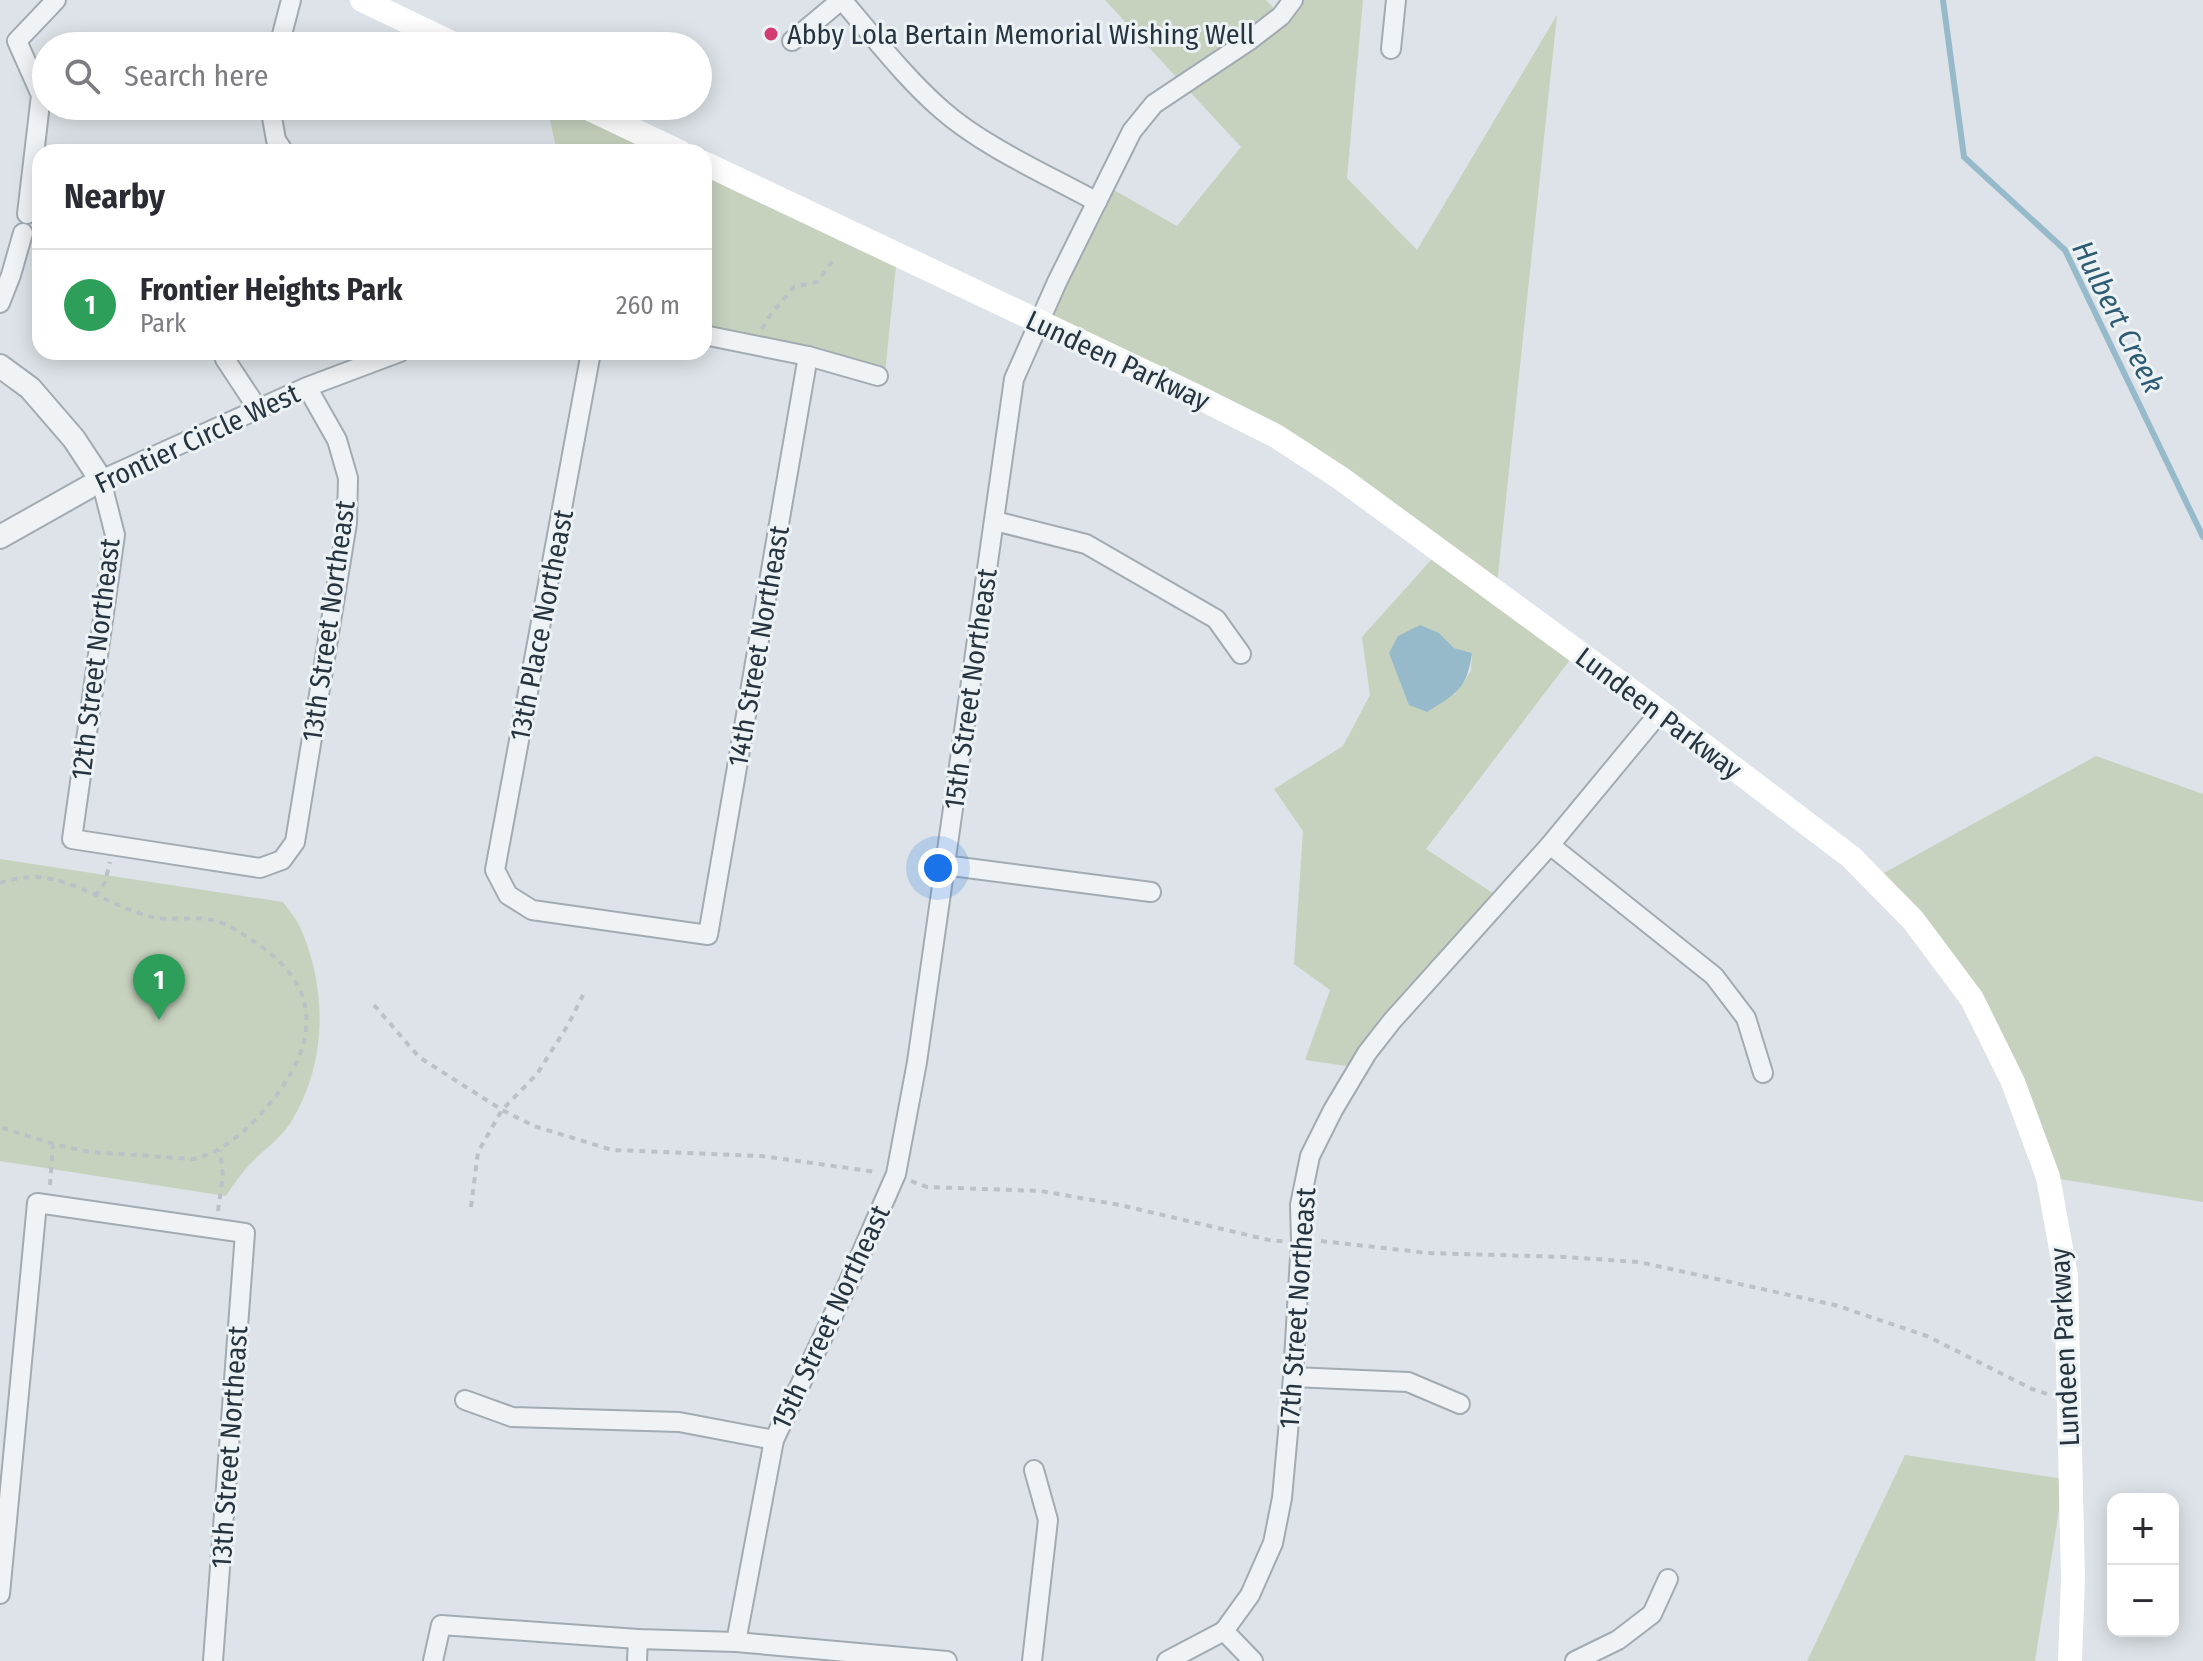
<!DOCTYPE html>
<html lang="en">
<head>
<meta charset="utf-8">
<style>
  body { margin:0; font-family:"Fira Sans Condensed",sans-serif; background:#f2f2f3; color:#2b2b33 }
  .controls { position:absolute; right:24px; bottom:24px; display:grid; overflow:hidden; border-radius:16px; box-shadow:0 4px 20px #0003 }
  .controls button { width:72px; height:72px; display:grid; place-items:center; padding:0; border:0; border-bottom:2px solid #e1e1e2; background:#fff; color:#2b2b33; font:40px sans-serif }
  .you { position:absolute; left:938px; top:868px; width:28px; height:28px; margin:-20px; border:6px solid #fff; border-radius:50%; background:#1a73e8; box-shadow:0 0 0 12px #1a73e833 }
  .badge { display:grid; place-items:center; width:52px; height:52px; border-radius:50%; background:#ea580c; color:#fff; font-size:26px; font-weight:700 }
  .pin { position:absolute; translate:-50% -66px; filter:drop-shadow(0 2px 4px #0008) }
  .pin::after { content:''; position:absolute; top:42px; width:28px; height:24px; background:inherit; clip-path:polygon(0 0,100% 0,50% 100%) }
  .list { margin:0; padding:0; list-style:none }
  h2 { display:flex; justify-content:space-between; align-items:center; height:104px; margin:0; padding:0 32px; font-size:34px }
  h2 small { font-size:26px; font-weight:400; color:#7c7c81 }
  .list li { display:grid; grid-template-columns:52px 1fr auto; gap:24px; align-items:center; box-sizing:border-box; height:112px; padding:0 32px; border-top:2px solid #e1e1e2 }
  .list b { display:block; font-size:30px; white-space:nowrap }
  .list p { margin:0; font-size:26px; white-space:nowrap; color:#7c7c81 }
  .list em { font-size:26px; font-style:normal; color:#7c7c81 }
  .icon { flex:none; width:44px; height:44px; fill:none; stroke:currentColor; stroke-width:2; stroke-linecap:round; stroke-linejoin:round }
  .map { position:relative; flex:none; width:2203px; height:1661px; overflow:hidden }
  .search { position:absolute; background:#fff; box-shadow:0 4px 20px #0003; left:32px; top:32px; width:680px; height:88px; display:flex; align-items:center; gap:20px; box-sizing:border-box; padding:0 28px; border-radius:44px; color:#7c7c81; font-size:30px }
  .panel { position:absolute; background:#fff; box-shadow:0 4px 20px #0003; left:32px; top:144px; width:680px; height:216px; border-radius:24px }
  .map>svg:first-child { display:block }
</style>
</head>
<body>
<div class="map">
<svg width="2203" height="1661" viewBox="0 0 2203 1661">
  <rect width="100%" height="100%" fill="#dde3e8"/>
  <g fill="#c7d2be" fill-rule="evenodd">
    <path d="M 1105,0 L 1266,0 L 1281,16 L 1293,0 L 1363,0 L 1347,178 L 1417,250 L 1557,15 L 1496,594 L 1576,652 L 1426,849 L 1505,901 L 1353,1067 L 1305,1060 L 1330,990 L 1294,964 L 1303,831 L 1274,789 L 1343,746 L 1370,695 L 1362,637 L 1439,551 L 1339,477 L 1039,322 L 1105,185 L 1177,226 L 1241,147 ZM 1439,633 L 1454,648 L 1472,653 L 1471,671 L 1454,695 L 1401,678 L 1390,653 Z"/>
    <polygon points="547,106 583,106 680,152 557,152"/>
    <polygon points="704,164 897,256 884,383 808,356 704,335"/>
    <polygon points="2096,756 2203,794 2203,1202 2048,1177 1972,999 1873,879"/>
    <path d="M 0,859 L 283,902 C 289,910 296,918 300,927 C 328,989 327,1064 291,1122 C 281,1138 265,1149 252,1162 C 242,1172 234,1184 226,1196 L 0,1161 Z"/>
    <polygon points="1905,1455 2064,1479 2035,1661 1807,1661"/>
  </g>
  <path fill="#96baca" d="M 1420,625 L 1439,633 L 1454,648 L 1472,653 C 1467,689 1456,694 1427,712 L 1409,705 L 1389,653 L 1398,636 Z"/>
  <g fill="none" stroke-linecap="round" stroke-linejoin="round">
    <polyline stroke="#96baca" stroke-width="6" points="1943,0 1964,157 2065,250 2203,537"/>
    <g stroke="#a2abb2" stroke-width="22">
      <g id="minor">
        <path d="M 842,0 C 874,37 905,78 942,110 C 984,147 1048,175 1097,202"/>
        <polyline points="792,41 841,0"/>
        <polyline points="279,46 291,0"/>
        <polyline points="1391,49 1396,0"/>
        <polyline points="270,106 276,140 284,152"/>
        <polyline points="27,214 41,95 17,41 56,0"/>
        <polyline points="0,303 11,275 23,233"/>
        <polyline points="704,335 808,356 878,376"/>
        <polyline points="223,352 225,359 258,409"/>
        <polyline points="591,352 495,870 508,895 532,910 708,935 808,356"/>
        <polyline points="307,387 337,440 348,478 347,523 295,842 282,860 260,868 72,839 115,535 101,480 307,387 400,352"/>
        <polyline points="995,521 1086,544 1216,619 1241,654"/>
        <polyline points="1550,845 1714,976 1746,1018 1763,1073"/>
        <polyline points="944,865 1151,892"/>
        <polyline points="1293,1377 1408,1382 1460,1404"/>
        <polyline points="465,1400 512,1417 679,1422 774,1440"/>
        <polyline points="0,1594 37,1203 245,1233 213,1661"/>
        <polyline points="1224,1631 1250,1595 1273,1543 1282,1498 1293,1377 1301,1240 1300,1205 1310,1156 1333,1110 1367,1053 1392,1021 1550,845 1660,712"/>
        <polyline points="736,1642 774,1440 846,1288 896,1174 917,1062 1014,379 1057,282 1132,131 1154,104 1250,40 1281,16 1293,0"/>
        <polyline points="433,1661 441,1625 638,1639 736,1642 947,1661"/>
        <polyline points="637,1661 638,1639"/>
        <polyline points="1032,1661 1048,1520 1034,1470"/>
        <polyline points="1167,1661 1224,1631 1253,1661"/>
        <polyline points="1575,1661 1618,1640 1652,1614 1668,1579"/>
      </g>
    </g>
    <g stroke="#a2abb2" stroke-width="26">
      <polyline id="tertiary" points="0,366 30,388 74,439 101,480 0,537"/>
    </g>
    <g stroke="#bbc1c6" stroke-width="4" stroke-dasharray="6 6" stroke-linecap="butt">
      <polyline points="762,329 771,314 794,287 817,282 834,259"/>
      <path d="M 0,883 C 12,879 24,877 36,877 C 72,878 115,908 152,917 C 172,921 193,916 213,920 C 228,924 243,934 256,943 C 318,984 320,1036 278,1093 C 257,1121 227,1152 193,1159 L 90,1152 L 53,1144 L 0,1127"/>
      <polyline points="95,896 105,882 110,862"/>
      <polyline points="374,1005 419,1057 502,1110 534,1126 612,1150 762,1156 876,1172"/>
      <polyline points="911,1181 927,1187 1041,1191 1120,1205 1273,1241 1284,1241"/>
      <polyline points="50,1185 53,1144"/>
      <polyline points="471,1207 478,1152 502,1110 537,1074 568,1025 583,995"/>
      <polyline points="218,1211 223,1176 220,1150"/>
      <polyline points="1321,1241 1428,1253 1565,1257 1639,1262 1835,1305 1927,1336 2032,1389 2047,1394"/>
    </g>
    <use href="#minor" stroke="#f0f3f6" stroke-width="18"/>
    <use href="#tertiary" stroke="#f0f3f6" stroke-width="22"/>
    <g stroke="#fff" stroke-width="24">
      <polyline points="362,0 458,46"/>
      <polyline points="583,106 680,152"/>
      <polyline points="704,163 1194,395 1276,436 1339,477 1660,712 1851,857 1913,920 1972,999 2013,1082 2048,1177 2066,1276 2073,1578 2070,1661"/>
    </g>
  </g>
  <circle fill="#d43b70" stroke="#edf2f5" stroke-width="3" cx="771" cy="34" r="8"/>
  <g text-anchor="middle" stroke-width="6" stroke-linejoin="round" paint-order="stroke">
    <g font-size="28" fill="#26343f" stroke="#edf2f5" text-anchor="start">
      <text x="787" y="44">Abby Lola Bertain Memorial Wishing Well</text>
    </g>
    <g font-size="28" fill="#26343f" stroke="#edf2f5">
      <text transform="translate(1118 360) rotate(25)" y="10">Lundeen Parkway</text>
      <text transform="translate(197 438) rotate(-25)" y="10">Frontier Circle West</text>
      <text transform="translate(328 621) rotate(-82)" y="10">13th Street Northeast</text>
      <text transform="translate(541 625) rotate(-79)" y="10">13th Place Northeast</text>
      <text transform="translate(758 646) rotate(-80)" y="10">14th Street Northeast</text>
      <text transform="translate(95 659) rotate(-83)" y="10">12th Street Northeast</text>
      <text transform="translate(970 689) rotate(-82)" y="10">15th Street Northeast</text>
      <text transform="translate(1659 713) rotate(37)" y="10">Lundeen Parkway</text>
      <text transform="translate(1297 1308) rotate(-86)" y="10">17th Street Northeast</text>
      <text transform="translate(830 1317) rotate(-65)" y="10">15th Street Northeast</text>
      <text transform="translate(2064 1347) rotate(-93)" y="10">Lundeen Parkway</text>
      <text transform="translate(229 1447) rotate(-86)" y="10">13th Street Northeast</text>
    </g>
    <g font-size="30" font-style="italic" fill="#2e5c75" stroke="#edf2f5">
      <text transform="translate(2118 317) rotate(63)" y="10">Hulbert Creek</text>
    </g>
  </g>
</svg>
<div class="controls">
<button>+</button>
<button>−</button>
</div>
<div class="you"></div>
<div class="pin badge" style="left:159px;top:1020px;background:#2e9e5b">1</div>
<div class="search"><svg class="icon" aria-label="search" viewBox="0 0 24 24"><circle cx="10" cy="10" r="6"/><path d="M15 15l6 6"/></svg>Search here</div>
<section class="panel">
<h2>Nearby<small></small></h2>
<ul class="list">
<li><span class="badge" style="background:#2e9e5b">1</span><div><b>Frontier Heights Park</b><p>Park</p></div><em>260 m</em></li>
</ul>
</section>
</div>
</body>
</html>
